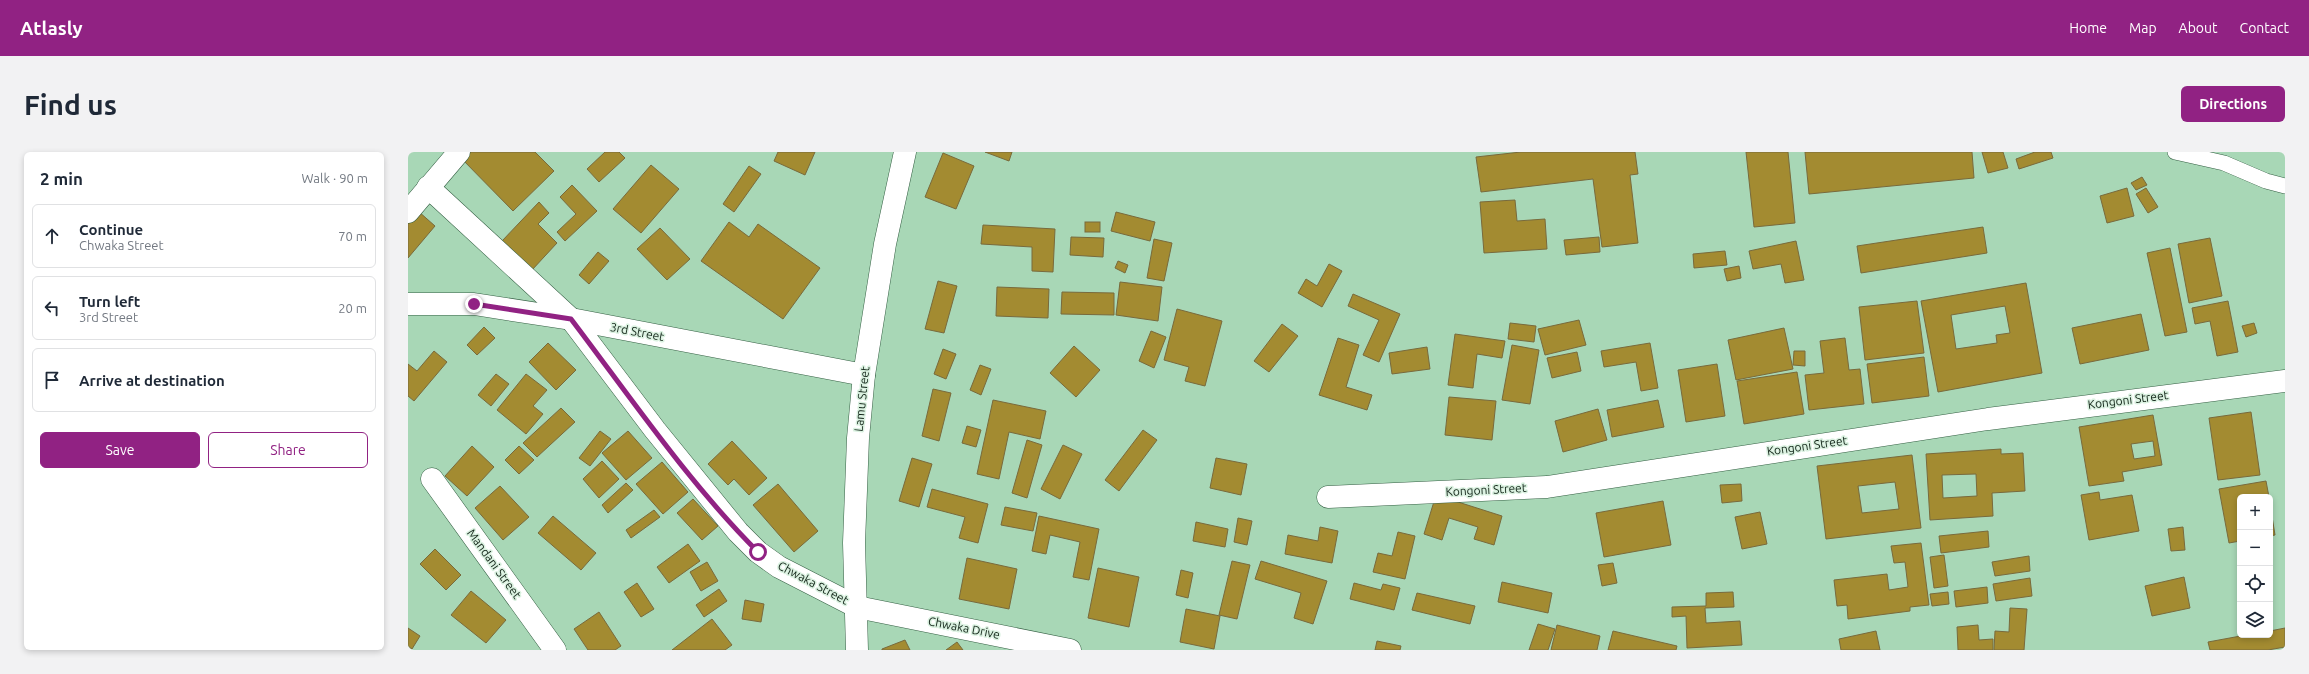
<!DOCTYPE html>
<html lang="en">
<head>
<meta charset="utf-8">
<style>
  body { margin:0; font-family:Ubuntu,sans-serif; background:#f2f2f3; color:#1f2937 }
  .controls { position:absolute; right:12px; bottom:12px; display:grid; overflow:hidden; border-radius:6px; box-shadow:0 2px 6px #0003 }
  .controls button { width:36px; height:36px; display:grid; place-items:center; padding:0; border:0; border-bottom:1px solid #e0e1e3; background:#fff; color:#1f2937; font:20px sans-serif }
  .stop { position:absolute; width:12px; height:12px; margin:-9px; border:3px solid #912283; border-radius:50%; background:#fff }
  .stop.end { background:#912283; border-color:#fff; box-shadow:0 1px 4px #0008 }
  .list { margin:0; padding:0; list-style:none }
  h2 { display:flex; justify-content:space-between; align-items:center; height:52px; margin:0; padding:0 16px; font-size:17px }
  h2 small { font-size:13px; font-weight:400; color:#747a83 }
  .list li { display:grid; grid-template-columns:26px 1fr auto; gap:12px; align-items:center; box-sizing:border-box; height:64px; margin:0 8px 8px; padding:0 8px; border:1px solid #e0e1e3; border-radius:6px }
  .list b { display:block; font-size:15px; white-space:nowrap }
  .list p { margin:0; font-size:13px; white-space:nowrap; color:#747a83 }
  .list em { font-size:13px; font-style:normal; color:#747a83 }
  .actions { display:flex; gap:8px; padding:12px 16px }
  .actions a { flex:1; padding:9px 0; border:1px solid #912283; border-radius:6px; text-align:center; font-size:14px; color:#912283 }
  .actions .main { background:#912283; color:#fff }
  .icon { flex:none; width:22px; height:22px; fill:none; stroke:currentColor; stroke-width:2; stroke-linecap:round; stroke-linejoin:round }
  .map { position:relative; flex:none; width:1877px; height:498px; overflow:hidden; border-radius:6px }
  header { display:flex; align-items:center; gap:24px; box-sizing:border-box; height:56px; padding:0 20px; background:#912283; color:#fff }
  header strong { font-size:19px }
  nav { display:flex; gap:22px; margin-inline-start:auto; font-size:14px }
  .intro { display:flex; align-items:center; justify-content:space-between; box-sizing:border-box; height:96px; padding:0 24px }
  h1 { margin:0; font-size:28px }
  .button { padding:10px 18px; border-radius:6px; background:#912283; color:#fff; font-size:14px; font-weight:700 }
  main { display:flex; gap:24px; padding:0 24px }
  aside { flex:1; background:#fff; border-radius:6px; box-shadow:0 2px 6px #0003 }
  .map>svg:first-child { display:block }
</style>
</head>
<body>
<header>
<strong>Atlasly</strong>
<nav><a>Home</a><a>Map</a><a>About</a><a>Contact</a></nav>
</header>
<div class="intro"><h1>Find us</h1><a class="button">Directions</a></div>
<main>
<aside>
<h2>2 min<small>Walk · 90 m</small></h2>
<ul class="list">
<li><svg class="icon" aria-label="ahead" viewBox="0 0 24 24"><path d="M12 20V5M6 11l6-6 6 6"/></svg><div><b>Continue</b><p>Chwaka Street</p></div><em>70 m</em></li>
<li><svg class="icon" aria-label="left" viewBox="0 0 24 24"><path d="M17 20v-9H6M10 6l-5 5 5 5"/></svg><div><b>Turn left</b><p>3rd Street</p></div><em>20 m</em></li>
<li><svg class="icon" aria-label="arrive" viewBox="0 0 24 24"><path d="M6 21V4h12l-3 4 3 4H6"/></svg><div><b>Arrive at destination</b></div></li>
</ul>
<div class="actions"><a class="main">Save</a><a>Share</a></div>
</aside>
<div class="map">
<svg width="1877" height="498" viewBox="0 0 1877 498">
  <rect width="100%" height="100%" fill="#a8d7b6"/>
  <g fill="#a38b31" stroke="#786a3c" fill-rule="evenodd">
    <polygon points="56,0 127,0 146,19 105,59 52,5"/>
    <polygon points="197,0 211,0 217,6 191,30 179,17"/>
    <polygon points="370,0 407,0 397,23 366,9"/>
    <polygon points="577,0 604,0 601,9"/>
    <polygon points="1113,0 1227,0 1230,22 1222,23 1230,91 1194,95 1185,27 1073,40 1068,5"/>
    <polygon points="1338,0 1380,0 1387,71 1346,75"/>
    <polygon points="1397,0 1564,0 1566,26 1401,42"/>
    <polygon points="1574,0 1595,0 1600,16 1580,21"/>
    <polygon points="1627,0 1643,0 1645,6 1611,17 1608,7"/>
    <polygon points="535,1 566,14 548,57 517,45"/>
    <polygon points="243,13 271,37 233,81 205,57"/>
    <polygon points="341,14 353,22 326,60 315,52"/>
    <polygon points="1734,25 1739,33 1728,38 1723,31"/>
    <polygon points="164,33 189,59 157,89 149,80 168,62 152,45"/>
    <polygon points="1719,36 1726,64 1699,71 1692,44"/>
    <polygon points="1738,36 1750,55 1740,61 1728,42"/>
    <polygon points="1107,48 1109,69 1137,67 1139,97 1076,101 1072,50"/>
    <polygon points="131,50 141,61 130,72 149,91 124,118 94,89"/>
    <polygon points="10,59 27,74 0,106 0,71"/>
    <polygon points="708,60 747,70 742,89 703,79"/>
    <polygon points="321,70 341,85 350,72 412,116 375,167 293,109"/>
    <rect x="677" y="70" width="15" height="10"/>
    <polygon points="575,73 647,77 645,120 624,119 624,95 573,92"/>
    <polygon points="1575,75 1579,101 1453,121 1449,94"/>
    <polygon points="252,76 282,107 259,128 229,97"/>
    <polygon points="663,85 696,86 695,105 662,103"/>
    <polygon points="1191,85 1192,100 1158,103 1156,88"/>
    <polygon points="1802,86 1814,144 1781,151 1770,92"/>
    <polygon points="746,87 764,91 756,129 739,126"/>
    <polygon points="1388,89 1396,128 1377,131 1373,112 1345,117 1341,99"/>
    <polygon points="1762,96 1779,180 1757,184 1739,101"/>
    <polygon points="1317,99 1319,113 1286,116 1285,102"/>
    <polygon points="190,100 201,109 181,132 171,123"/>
    <polygon points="710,109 720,113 717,121 707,116"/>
    <polygon points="921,112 934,119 914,155 890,141 898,127 909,134"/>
    <polygon points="1331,114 1333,126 1319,129 1316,117"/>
    <polygon points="530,129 549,134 536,181 517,177"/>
    <polygon points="712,130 754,135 750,169 708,163"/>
    <path d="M 1618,131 L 1634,221 L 1530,240 L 1513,149 ZM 1597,154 L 1602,181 L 1588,183 L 1589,191 L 1548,197 L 1543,163 Z"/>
    <polygon points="589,135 641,137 640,166 588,164"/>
    <polygon points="654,140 706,141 706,163 653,162"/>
    <polygon points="945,142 992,162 971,210 955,203 971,168 940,154"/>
    <polygon points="1509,149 1516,201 1457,208 1451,155"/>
    <polygon points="1820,149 1830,200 1809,204 1802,169 1787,172 1784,156"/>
    <polygon points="769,157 814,169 797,234 777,229 781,215 756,208"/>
    <polygon points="1733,162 1741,198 1672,212 1664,176"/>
    <polygon points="1171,168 1178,193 1137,203 1130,177"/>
    <polygon points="1102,171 1128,174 1126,190 1100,187"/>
    <polygon points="1846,171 1849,181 1838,185 1834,174"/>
    <polygon points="874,172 890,184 861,220 846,209"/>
    <polygon points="76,175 87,186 69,203 59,193"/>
    <polygon points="1376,176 1385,217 1328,228 1320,188"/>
    <polygon points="743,179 758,185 746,216 731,209"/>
    <polygon points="1047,182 1097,189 1094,206 1069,202 1065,236 1040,233"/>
    <polygon points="930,186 951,193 938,235 964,243 959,258 911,243"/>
    <polygon points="1437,186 1441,218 1452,217 1456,252 1401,258 1397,223 1416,221 1412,189"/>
    <polygon points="140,191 168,218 148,238 121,210"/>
    <polygon points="1242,191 1250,236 1233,239 1228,210 1196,215 1193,199"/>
    <polygon points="1104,193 1131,198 1122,252 1094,248"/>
    <polygon points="666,194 692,218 668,245 642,221"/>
    <polygon points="1019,195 1022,217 984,222 981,201"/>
    <polygon points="535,197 548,202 538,227 526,222"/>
    <polygon points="26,199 39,210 6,249 0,244 0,212 9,219"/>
    <polygon points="1386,199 1397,199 1397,214 1385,213"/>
    <polygon points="1169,200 1173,219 1144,226 1139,206"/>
    <polygon points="1516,205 1521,244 1464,251 1459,212"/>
    <polygon points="1309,212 1317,264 1278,270 1270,218"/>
    <polygon points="572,213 583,217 573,243 562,238"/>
    <polygon points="1389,220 1396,262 1336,272 1329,229"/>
    <polygon points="88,222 101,232 83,254 70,243"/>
    <polygon points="118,222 139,238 125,254 135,262 118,282 89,258"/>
    <polygon points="525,237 543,241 531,289 514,284"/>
    <polygon points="1041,245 1088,249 1084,288 1037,283"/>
    <polygon points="585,248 638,259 632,287 601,280 591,327 569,322"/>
    <polygon points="1250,248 1256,275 1204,285 1199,258"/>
    <polygon points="153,256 167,270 129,305 115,291"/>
    <polygon points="1190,257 1199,288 1155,300 1147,269"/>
    <polygon points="1843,260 1852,323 1810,328 1801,266"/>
    <path d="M 1745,263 L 1754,313 L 1714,320 L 1716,329 L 1681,334 L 1671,275 ZM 1745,289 L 1747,304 L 1726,307 L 1723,292 Z"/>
    <polygon points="559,274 573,278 568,295 554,291"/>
    <polygon points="735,278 749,288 711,339 697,328"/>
    <polygon points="192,279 203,287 182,314 171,306"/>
    <polygon points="220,279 244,306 218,328 194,301"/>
    <polygon points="619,288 634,293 619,346 604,341"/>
    <polygon points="324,289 359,326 341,343 326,327 320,333 300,312"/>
    <polygon points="655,293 674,302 652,347 633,337"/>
    <polygon points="64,294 86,315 59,344 37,324"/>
    <polygon points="111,294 126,308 111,322 97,308"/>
    <path d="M 1593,297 L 1593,302 L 1615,301 L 1617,339 L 1584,341 L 1585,364 L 1522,368 L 1518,302 ZM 1568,322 L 1569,344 L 1535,346 L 1534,323 Z"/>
    <path d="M 1504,303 L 1513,376 L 1418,387 L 1409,314 ZM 1487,330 L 1491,357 L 1454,361 L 1450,334 Z"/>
    <polygon points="504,306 524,312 511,355 491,349"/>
    <polygon points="808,306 839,312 833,343 802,336"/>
    <polygon points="194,309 211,327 191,346 175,327"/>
    <polygon points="254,310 280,340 255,362 228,332"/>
    <polygon points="1858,329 1861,345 1832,345 1832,389 1821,391 1811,337"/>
    <polygon points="218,331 225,338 200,361 194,353"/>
    <polygon points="370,332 410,379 386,400 345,353"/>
    <polygon points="1333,332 1334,349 1314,351 1312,333"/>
    <polygon points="92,334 121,365 95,388 67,356"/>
    <polygon points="524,337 580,352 570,391 551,386 557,365 519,355"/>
    <polygon points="1691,340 1692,348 1724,343 1731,379 1681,388 1673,343"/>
    <polygon points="1028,343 1094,364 1086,393 1066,387 1070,375 1041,366 1034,388 1016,382"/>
    <polygon points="285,347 310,374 294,388 269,361"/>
    <polygon points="1255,349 1263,393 1196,405 1188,361"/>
    <polygon points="1862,352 1867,383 1862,384"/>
    <polygon points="597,355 629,361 625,379 593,373"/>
    <polygon points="246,358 252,365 223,386 218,378"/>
    <polygon points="1352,360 1359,392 1334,397 1327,365"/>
    <polygon points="145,364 188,401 173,418 130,381"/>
    <polygon points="631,364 691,377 681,428 665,425 672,390 642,383 638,402 624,399"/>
    <polygon points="830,366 844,369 839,393 826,390"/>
    <polygon points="788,370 820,377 817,395 785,389"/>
    <polygon points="912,375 930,379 924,411 877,402 880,383 910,389"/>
    <polygon points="1775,375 1777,398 1763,399 1760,377"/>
    <polygon points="1580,379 1581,395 1533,401 1531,384"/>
    <polygon points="990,380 1007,384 997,427 965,420 970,401 984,404"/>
    <polygon points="1513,391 1521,453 1502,455 1502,459 1440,467 1439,453 1429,454 1426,428 1479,422 1481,438 1500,435 1497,410 1486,411 1483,394"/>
    <polygon points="280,392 292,409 261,431 249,415"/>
    <polygon points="27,397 53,423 38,438 12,412"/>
    <polygon points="1536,403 1540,434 1526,436 1522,405"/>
    <polygon points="1621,404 1622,419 1587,424 1584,410"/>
    <polygon points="559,406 609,417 601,457 551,447"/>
    <polygon points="824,409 842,413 829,467 811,463"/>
    <polygon points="853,409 919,429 905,472 886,466 893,441 847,427"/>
    <polygon points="299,410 310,429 293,439 282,420"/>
    <polygon points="1205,411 1209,431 1194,434 1190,413"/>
    <polygon points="690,416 731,425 721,475 680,466"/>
    <polygon points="773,418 785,421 780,446 768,443"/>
    <polygon points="1776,425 1782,456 1744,464 1737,434"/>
    <polygon points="1622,426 1624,444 1588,449 1585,432"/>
    <polygon points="1094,430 1144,441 1140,461 1090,450"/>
    <polygon points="229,431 246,457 233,465 216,440"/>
    <polygon points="946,431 973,438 975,432 992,436 986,458 942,447"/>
    <polygon points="1579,435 1580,451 1548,455 1546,439"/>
    <polygon points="311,437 319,449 296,465 288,453"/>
    <polygon points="63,439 98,468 78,491 43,463"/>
    <polygon points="1325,440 1326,455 1297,456 1298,471 1332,469 1334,493 1279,496 1278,464 1264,465 1264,455 1298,454 1298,441"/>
    <polygon points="1540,440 1541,452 1524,454 1522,442"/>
    <polygon points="1009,441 1067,454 1062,472 1004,458"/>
    <polygon points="337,448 356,452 353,470 334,467"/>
    <polygon points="1602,456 1619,457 1616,498 1586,498 1587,479 1601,480"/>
    <polygon points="778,457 812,464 806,497 772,490"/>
    <polygon points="191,460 213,494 207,498 180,498 166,477"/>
    <polygon points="304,467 324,493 317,498 264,498"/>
    <polygon points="1130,472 1147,477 1140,498 1121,498"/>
    <polygon points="1149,473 1192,484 1189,498 1143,498"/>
    <polygon points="1570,473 1571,488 1585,487 1585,498 1550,498 1549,475"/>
    <polygon points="0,476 12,484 4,497 0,494"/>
    <polygon points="1877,476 1877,495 1860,498 1802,498 1800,490 1838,483 1862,483 1862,479"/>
    <polygon points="1205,479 1269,494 1268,498 1200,498"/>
    <polygon points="1468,479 1472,498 1433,498 1431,487"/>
    <polygon points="497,488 502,498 474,498 474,497"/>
    <polygon points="969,489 993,494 992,498 967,498"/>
    <polygon points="549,490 555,498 538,498"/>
  </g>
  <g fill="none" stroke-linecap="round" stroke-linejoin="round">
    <g stroke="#356044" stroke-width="16">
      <polyline id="lane" points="1767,0 1816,11 1858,29 1877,34"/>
    </g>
    <g stroke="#356044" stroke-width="23">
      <g id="street">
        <polyline points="20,35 163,167 247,278 330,380 350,400 371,415 449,455 662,498"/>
        <polyline points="0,60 51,0"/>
        <polyline points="0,152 66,152 163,167 456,223"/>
        <polyline points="24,327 147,498"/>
        <polyline points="920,345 1139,335 1580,267 1877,229"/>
        <polyline points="449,498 446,391 450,286 456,223 477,92 497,0"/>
      </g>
    </g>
    <use href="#lane" stroke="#fff" stroke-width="15"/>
    <use href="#street" stroke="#fff" stroke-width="22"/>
  </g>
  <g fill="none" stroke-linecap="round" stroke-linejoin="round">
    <path stroke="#912283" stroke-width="5" d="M 66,152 L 163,167 C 223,246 280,330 350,400"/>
  </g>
  <g text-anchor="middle" stroke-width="3" stroke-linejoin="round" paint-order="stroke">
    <g font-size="12" fill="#132519" stroke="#daf1e0">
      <text transform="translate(229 180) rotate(11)" y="4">3rd Street</text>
      <text transform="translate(454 247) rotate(-84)" y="4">Lamu Street</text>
      <text transform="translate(1720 248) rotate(-7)" y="4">Kongoni Street</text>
      <text transform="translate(1399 294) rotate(-8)" y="4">Kongoni Street</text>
      <text transform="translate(1078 338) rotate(-3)" y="4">Kongoni Street</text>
      <text transform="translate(86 412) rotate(54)" y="4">Mandani Street</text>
      <text transform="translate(405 431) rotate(28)" y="4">Chwaka Street</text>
      <text transform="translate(556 476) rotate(11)" y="4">Chwaka Drive</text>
    </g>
  </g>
</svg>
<div class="controls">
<button>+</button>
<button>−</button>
<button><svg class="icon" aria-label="locate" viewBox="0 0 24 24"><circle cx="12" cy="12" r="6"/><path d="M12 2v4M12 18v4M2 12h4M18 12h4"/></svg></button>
<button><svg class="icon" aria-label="layers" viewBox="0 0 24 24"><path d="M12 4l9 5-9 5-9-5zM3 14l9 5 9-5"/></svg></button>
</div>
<div class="stop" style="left:350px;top:400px"></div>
<div class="stop end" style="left:66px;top:152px"></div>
</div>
</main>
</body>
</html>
